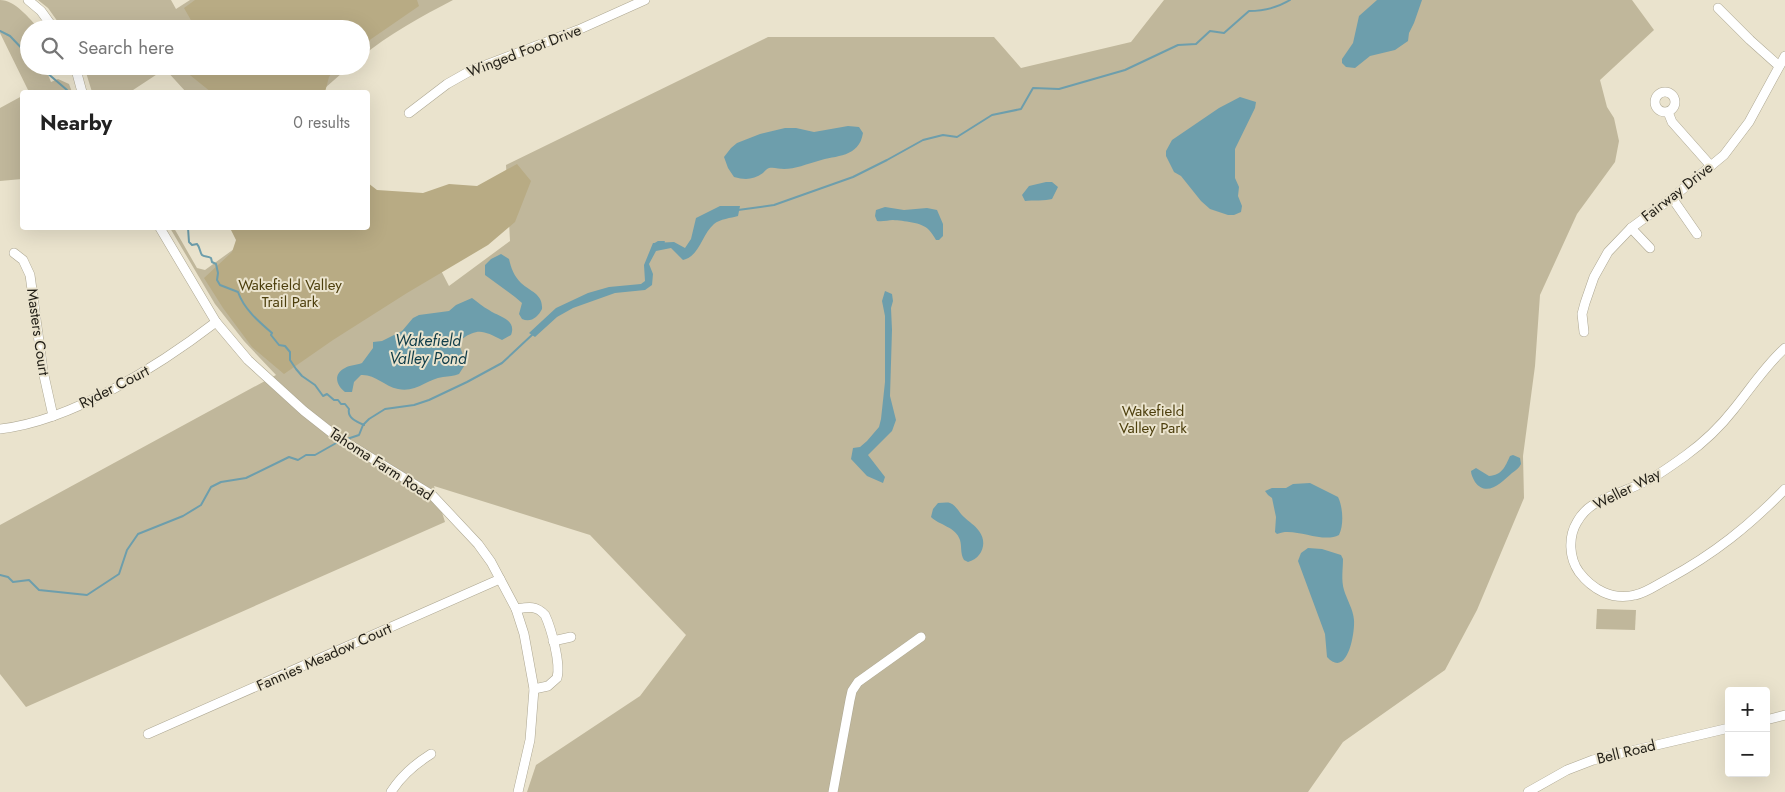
<!DOCTYPE html>
<html lang="en">
<head>
<meta charset="utf-8">
<style>
  body { margin:0; font-family:Jost,sans-serif; background:#f2f2f2; color:#222 }
  .controls { position:absolute; right:15px; bottom:15px; display:grid; overflow:hidden; border-radius:5px; box-shadow:0 5px 20px #0002 }
  .controls button { width:45px; height:45px; display:grid; place-items:center; padding:0; border:0; border-bottom:1px solid #e0e0e0; background:#fff; color:#222; font:25px sans-serif }
  .list { margin:0; padding:0; list-style:none }
  h2 { display:flex; justify-content:space-between; align-items:center; height:65px; margin:0; padding:0 20px; font-size:21px }
  h2 small { font-size:16px; font-weight:400; color:#767676 }
  .icon { flex:none; width:28px; height:28px; fill:none; stroke:currentColor; stroke-width:2; stroke-linecap:round; stroke-linejoin:round }
  .map { position:relative; flex:none; width:1785px; height:792px; overflow:hidden }
  .search { position:absolute; background:#fff; box-shadow:0 5px 20px #0002; left:20px; top:20px; width:350px; height:55px; display:flex; align-items:center; gap:12px; box-sizing:border-box; padding:0 18px; border-radius:28px; color:#767676; font-size:19px }
  .panel { position:absolute; background:#fff; box-shadow:0 5px 20px #0002; left:20px; top:90px; width:350px; height:140px; border-radius:5px }
  .map>svg:first-child { display:block }
</style>
</head>
<body>
<div class="map">
<svg width="1785" height="792" viewBox="0 0 1785 792">
  <rect width="100%" height="100%" fill="#eae3cd"/>
  <g fill="#c0b79b">
    <path d="M 0,0 C 15,0 29,18 39,29 L 29,29 L 29,66 L 46,66 L 45,67 L 51,82 L 58,79 L 69,84 L 72,92 L 29,92 L 0,33 Z"/>
    <path d="M 38,0 L 171,0 L 176,9 L 190,0 L 453,0 C 422,16 388,35 361,57 L 361,29 L 63,29 L 48,8 Z"/>
    <polygon points="1164,0 1632,0 1654,30 1600,80 1607,107 1614,118 1619,141 1615,162 1577,214 1540,295 1535,366 1523,456 1524,498 1477,610 1445,670 1343,742 1308,792 527,792 536,765 640,696 686,635 590,535 434,486 445,522 26,707 0,674 0,525 276,375 244,341 215,304 170,228 174,228 197,268 205,270 256,233 368,228 414,218 449,286 510,241 506,165 768,37 994,37 1021,68 1131,42"/>
    <polygon points="84,66 350,66 325,88 325,92 186,92 165,69 130,92 92,92"/>
    <polygon points="22,96 22,179 0,181 0,108"/>
    <polygon points="1597,609 1636,610 1635,630 1596,629"/>
  </g>
  <g fill="#b8ab84">
    <polygon points="195,0 417,0 419,6 361,46 361,29 196,29 184,8"/>
    <polygon points="181,66 337,66 329,77 325,92 211,92 180,67"/>
    <polygon points="517,164 531,181 515,222 488,245 407,293 333,340 284,374 252,347 223,308 204,278 232,252 236,240 230,228 368,228 368,183 377,190 423,193 449,184 477,186"/>
  </g>
  <g fill="#6d9eac">
    <polygon points="1377,0 1422,0 1414,23 1409,33 1408,41 1395,50 1370,56 1355,68 1346,67 1342,63 1342,59 1353,43 1359,16"/>
    <polygon points="1240,97 1256,102 1255,108 1235,149 1235,178 1239,187 1238,196 1242,206 1241,212 1234,215 1228,215 1210,209 1201,201 1181,176 1174,172 1166,156 1166,151 1172,140 1219,108"/>
    <path d="M 848,126 L 859,127 L 863,133 C 859,158 836,155 818,161 C 807,164 795,169 784,169 C 779,169 774,167 769,168 C 766,169 765,171 763,173 C 753,180 745,180 734,177 L 728,168 L 724,157 L 731,148 L 737,143 L 760,134 L 785,128 L 796,128 L 814,132 Z"/>
    <path d="M 1046,182 L 1052,182 L 1058,187 L 1052,199 C 1046,201 1032,200 1025,201 L 1022,195 L 1029,186 Z"/>
    <path d="M 720,206 L 740,206 L 738,216 C 731,218 720,219 714,224 C 702,234 700,256 683,260 L 671,248 L 656,251 L 649,264 L 653,274 L 652,285 L 645,290 L 615,293 L 573,308 L 557,317 L 535,337 L 529,333 L 556,308 L 588,293 L 609,287 L 641,284 L 645,281 L 644,265 L 653,243 L 674,242 L 685,248 L 691,239 L 696,218 Z"/>
    <path d="M 885,207 L 904,210 L 927,208 L 937,210 L 943,224 L 943,236 L 939,240 L 936,240 C 934,237 932,233 929,230 C 922,222 903,221 893,220 C 888,220 883,222 877,221 L 875,216 L 876,210 Z"/>
    <path d="M 501,254 L 509,259 C 511,268 514,276 521,283 C 531,292 543,294 542,309 C 538,317 531,323 522,319 L 519,314 L 522,303 L 515,297 L 485,275 L 485,265 L 491,259 Z"/>
    <polygon points="885,291 892,294 893,301 891,308 892,330 890,396 896,420 892,431 868,455 885,477 883,483 867,476 851,459 853,448 860,447 867,441 879,427 881,419 885,382 885,316 882,301"/>
    <path d="M 472,298 C 478,302 483,307 489,310 C 499,317 517,319 511,335 L 502,340 C 485,332 479,327 462,339 L 460,347 L 466,363 L 459,374 C 454,376 449,376 443,377 C 427,379 416,393 398,389 C 384,386 375,374 361,375 L 354,382 L 352,392 L 345,392 C 336,385 333,374 345,368 C 349,365 357,365 362,363 L 373,348 L 373,342 L 382,341 L 402,331 L 413,318 L 419,315 L 449,311 L 456,305 Z"/>
    <path d="M 1513,455 L 1520,458 L 1521,464 C 1519,468 1516,470 1512,473 C 1502,482 1487,498 1475,482 C 1473,478 1471,475 1471,471 L 1476,468 L 1489,476 C 1502,475 1505,467 1510,456 Z"/>
    <path d="M 1310,483 L 1338,497 C 1343,507 1344,525 1339,535 C 1322,544 1294,526 1277,534 L 1275,532 L 1276,517 L 1272,498 L 1268,495 L 1265,491 L 1272,488 L 1286,488 L 1293,484 Z"/>
    <path d="M 938,503 C 942,503 947,502 950,503 C 957,506 959,513 964,517 C 969,522 975,525 979,531 C 988,543 982,558 968,562 L 964,560 C 960,553 962,547 960,540 C 956,527 939,525 931,517 L 933,509 Z"/>
    <path d="M 1308,548 L 1322,549 L 1341,555 L 1343,559 C 1343,569 1341,580 1344,590 C 1347,600 1353,609 1354,620 C 1355,634 1347,679 1327,657 L 1325,634 L 1298,561 L 1301,553 Z"/>
  </g>
  <g fill="none" stroke-linecap="round" stroke-linejoin="round">
    <g stroke="#6d9eac" stroke-width="2">
      <polyline points="0,31 10,36 29,56"/>
      <polyline points="39,66 67,90"/>
      <path d="M 738,210 L 774,205 L 853,177 L 887,160 L 923,140 L 943,135 L 957,137 L 992,115 L 1021,109 L 1033,88 L 1059,89 L 1125,70 L 1178,45 L 1196,44 L 1210,31 L 1224,33 L 1249,11 C 1264,11 1277,8 1290,0"/>
      <path d="M 188,228 L 189,242 L 192,245 L 197,244 C 200,247 200,253 202,255 C 204,257 208,256 211,258 L 212,262 L 216,264 L 218,273 L 217,280 L 220,285 L 238,292 C 244,309 258,321 272,333 L 271,335 L 279,345 L 285,346 L 290,352 L 290,360 L 296,369 L 302,376 L 315,385 L 323,396 L 327,394 L 334,400 L 338,400 L 341,404 L 345,404 L 349,409 C 347,418 357,422 364,425"/>
      <polyline points="655,244 658,242 664,242"/>
      <polyline points="347,439 359,435 363,425 369,419 385,409 414,405 429,400 467,382 502,363 533,334"/>
      <polyline points="0,575 8,577 13,582 29,580 39,590 87,595 119,574 127,550 138,534 183,516 201,505 211,487 221,482 246,478 289,457 298,460 306,455 315,455 338,442"/>
    </g>
    <g stroke="#ada792" stroke-width="10">
      <g id="minor">
        <polyline points="28,0 41,11 54,29"/>
        <polyline points="1718,8 1750,40 1779,66"/>
        <polyline points="75,66 82,92"/>
        <circle cx="1665" cy="102" r="10"/>
        <polyline points="1668,112 1672,122 1711,166"/>
        <polyline points="409,113 447,84 470,71 578,30 645,0"/>
        <polyline points="1672,198 1697,234"/>
        <polyline points="160,228 216,322 248,360 304,411 337,437 432,495 478,544 491,562 516,609 524,634 534,689 530,740 518,792"/>
        <polyline points="1631,228 1650,248"/>
        <polyline points="14,253 23,260 30,275 43,371 53,416"/>
        <polyline points="1584,332 1582,314 1585,303 1594,277 1608,252 1631,228 1672,198 1724,155 1749,122 1785,56"/>
        <path d="M 1785,348 C 1765,366 1751,388 1734,409 C 1720,427 1703,443 1685,456 C 1675,463 1664,471 1654,477 C 1645,482 1636,486 1626,490 C 1607,498 1588,502 1577,522 C 1568,537 1569,558 1579,572 C 1592,589 1612,601 1635,595 C 1646,593 1658,584 1668,579 C 1714,554 1749,526 1785,489"/>
        <path d="M 0,429 C 72,421 160,365 216,322"/>
        <path d="M 516,609 C 528,607 536,605 545,615 C 551,628 561,663 557,678 L 548,686 L 534,689"/>
        <polyline points="553,641 571,637"/>
        <polyline points="1766,720 1785,715"/>
        <polyline points="148,734 500,579"/>
        <path d="M 391,792 C 401,776 415,764 431,754"/>
        <polyline points="833,792 850,700 852,691 858,682 921,637"/>
        <polyline points="1528,792 1567,770 1593,760 1729,728"/>
      </g>
    </g>
    <use href="#minor" stroke="#fff" stroke-width="9"/>
  </g>
  <g text-anchor="middle" stroke-width="4" stroke-linejoin="round" paint-order="stroke">
    <g font-size="15" fill="#211e16" stroke="#eae3cd">
      <text transform="translate(524 51) rotate(-21)" y="5">Winged Foot Drive</text>
      <text transform="translate(1677 192) rotate(-38)" y="5">Fairway Drive</text>
      <text transform="translate(38 332) rotate(82)" y="5">Masters Court</text>
      <text transform="translate(114 387) rotate(-27)" y="5">Ryder Court</text>
      <text transform="translate(381 464) rotate(33)" y="5">Tahoma Farm Road</text>
      <text transform="translate(1627 489) rotate(-27)" y="5">Weller Way</text>
      <text transform="translate(324 657) rotate(-24)" y="5">Fannies Meadow Court</text>
      <text transform="translate(1626 752) rotate(-14)" y="5">Bell Road</text>
    </g>
    <g font-size="15" fill="#4d3f0d" stroke="#eae3cd">
      <text x="290" y="290">Wakefield Valley<tspan x="290" dy="17">Trail Park</tspan></text>
      <text x="1153" y="416">Wakefield<tspan x="1153" dy="17">Valley Park</tspan></text>
    </g>
    <g font-size="16" font-style="italic" fill="#103d49" stroke="#eae3cd">
      <text x="428" y="346">Wakefield<tspan x="428" dy="18">Valley Pond</tspan></text>
    </g>
  </g>
</svg>
<div class="controls">
<button>+</button>
<button>−</button>
</div>
<div class="search"><svg class="icon" aria-label="search" viewBox="0 0 24 24"><circle cx="10" cy="10" r="6"/><path d="M15 15l6 6"/></svg>Search here</div>
<section class="panel">
<h2>Nearby<small>0 results</small></h2>
<ul class="list">
</ul>
</section>
</div>
</body>
</html>
